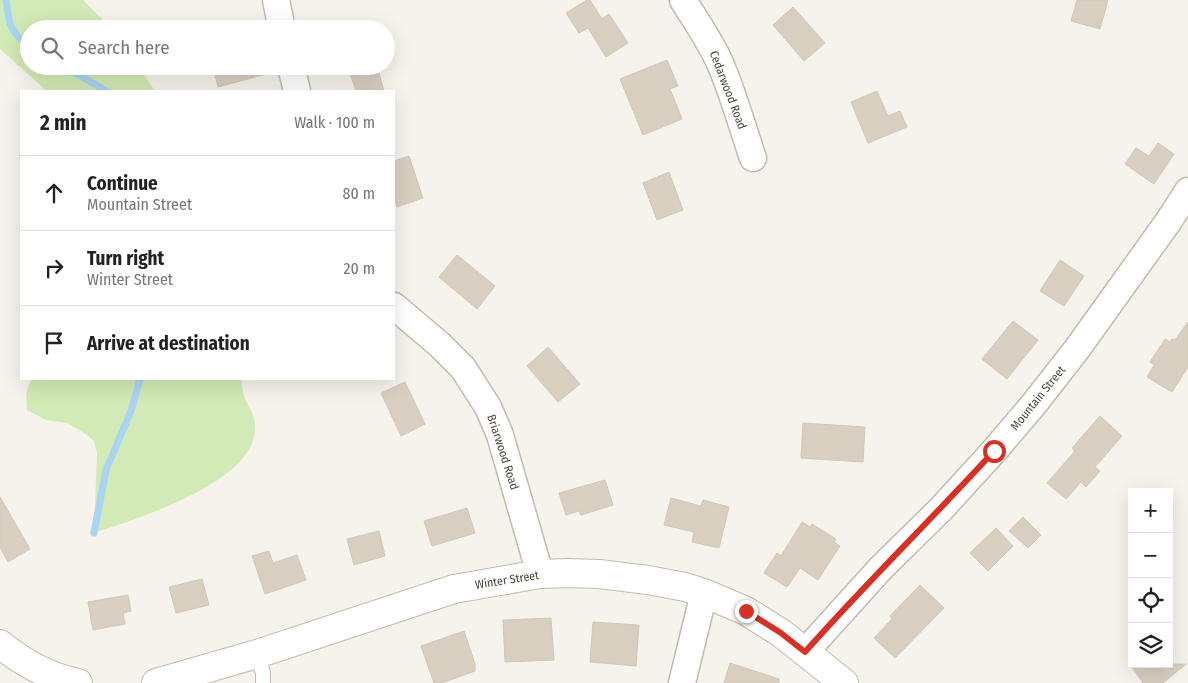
<!DOCTYPE html>
<html lang="en">
<head>
<meta charset="utf-8">
<style>
  body { margin:0; font-family:"Fira Sans Condensed",sans-serif; background:#f6f6f6; color:#222 }
  .controls { position:absolute; right:15px; bottom:15px; display:grid; overflow:hidden; border-radius:0px; box-shadow:0 5px 20px #0002 }
  .controls button { width:45px; height:45px; display:grid; place-items:center; padding:0; border:0; border-bottom:1px solid #e0e0e0; background:#fff; color:#222; font:25px sans-serif }
  .stop { position:absolute; width:15px; height:15px; margin:-11px; border:4px solid #d93025; border-radius:50%; background:#fff }
  .stop.end { background:#d93025; border-color:#fff; box-shadow:0 1px 5px #0008 }
  .list { margin:0; padding:0; list-style:none }
  h2 { display:flex; justify-content:space-between; align-items:center; height:65px; margin:0; padding:0 20px; font-size:21px }
  h2 small { font-size:16px; font-weight:400; color:#767676 }
  .list li { display:grid; grid-template-columns:32px 1fr auto; gap:15px; align-items:center; box-sizing:border-box; height:75px; padding:0 20px; border-top:1px solid #e0e0e0 }
  .list b { display:block; font-size:19px; white-space:nowrap }
  .list p { margin:0; font-size:16px; white-space:nowrap; color:#767676 }
  .list em { font-size:16px; font-style:normal; color:#767676 }
  .icon { flex:none; width:28px; height:28px; fill:none; stroke:currentColor; stroke-width:2; stroke-linecap:round; stroke-linejoin:round }
  .map { position:relative; flex:none; width:1188px; height:683px; overflow:hidden }
  .search { position:absolute; background:#fff; box-shadow:0 5px 20px #0002; left:20px; top:20px; width:375px; height:55px; display:flex; align-items:center; gap:12px; box-sizing:border-box; padding:0 18px; border-radius:28px; color:#767676; font-size:19px }
  .panel { position:absolute; background:#fff; box-shadow:0 5px 20px #0002; left:20px; top:90px; width:375px; height:290px; border-radius:0px }
  .map>svg:first-child { display:block }
</style>
</head>
<body>
<div class="map">
<svg width="1188" height="683" viewBox="0 0 1188 683">
  <rect width="100%" height="100%" fill="#f6f3ec"/>
  <g fill="#d2eab5">
    <polygon points="0,0 83,0 112,29 29,29 29,66 138,66 155,91 47,91 0,49"/>
    <path d="M 32,379 L 241,379 C 242,386 243,395 246,401 C 251,412 256,416 255,430 C 253,483 136,519 94,533 L 97,453 L 94,441 L 86,434 L 67,423 L 46,420 L 27,410 C 26,398 25,389 32,379 Z"/>
  </g>
  <g fill="none" stroke-linecap="round" stroke-linejoin="round">
    <g stroke="#a9d4f2" stroke-width="7">
      <path d="M 6,0 C 9,21 9,33 29,45"/>
      <polyline points="64,66 106,91"/>
      <polyline points="94,533 106,470 131,411 140,379"/>
    </g>
  </g>
  <g fill="#d8cfc1" stroke="#d3c7b4">
    <polygon points="587,0 590,0 602,19 609,14 628,43 606,57 588,28 579,33 566,13"/>
    <polygon points="1077,0 1108,0 1100,29 1071,21"/>
    <polygon points="793,7 825,43 804,61 773,25"/>
    <polygon points="667,60 678,86 670,89 682,119 643,135 620,79"/>
    <polygon points="213,66 273,66 274,72 218,87"/>
    <polygon points="348,66 377,66 384,91 356,91"/>
    <polygon points="877,91 888,116 900,111 907,127 868,143 851,102"/>
    <polygon points="1158,143 1174,154 1154,184 1125,164 1136,148 1149,156"/>
    <polygon points="409,156 423,198 397,207 394,198 394,161"/>
    <polygon points="669,172 683,210 657,220 643,183"/>
    <polygon points="457,255 495,286 477,309 439,277"/>
    <polygon points="1060,260 1084,276 1064,306 1040,291"/>
    <polygon points="1013,321 1038,340 1007,379 982,359"/>
    <polygon points="1188,322 1188,367 1172,392 1147,377 1154,365 1150,362 1165,339 1170,342 1172,339 1175,340"/>
    <polygon points="548,347 580,384 558,402 527,366"/>
    <polygon points="405,382 425,424 401,436 381,393"/>
    <polygon points="1100,416 1122,436 1095,467 1100,471 1086,487 1081,482 1066,499 1047,483 1075,451 1072,448"/>
    <polygon points="803,423 865,427 863,462 801,458"/>
    <polygon points="605,480 613,505 581,515 579,511 566,515 559,493"/>
    <polygon points="0,497 30,549 8,562 0,547"/>
    <polygon points="671,498 701,506 703,500 729,507 719,548 692,542 694,532 664,525"/>
    <polygon points="467,508 475,533 432,546 424,521"/>
    <polygon points="1023,517 1041,535 1028,548 1009,531"/>
    <polygon points="802,522 810,527 812,524 836,539 834,542 840,546 818,580 800,568 787,587 764,573 777,553 781,556"/>
    <polygon points="996,528 1013,546 988,571 970,553"/>
    <polygon points="379,531 385,556 354,565 347,539"/>
    <polygon points="269,551 273,563 297,555 306,580 265,594 252,556"/>
    <polygon points="202,579 209,605 176,613 169,587"/>
    <polygon points="920,585 944,608 895,658 874,638 892,619 890,616"/>
    <polygon points="128,595 131,611 123,613 125,624 93,630 88,602"/>
    <polygon points="551,618 554,660 505,662 503,620"/>
    <polygon points="593,622 639,625 636,666 590,662"/>
    <polygon points="464,631 475,664 475,671 442,683 434,683 421,646"/>
    <polygon points="730,663 779,679 779,683 724,683"/>
    <polygon points="1130,664 1186,664 1163,683 1143,683"/>
  </g>
  <g fill="none" stroke-linecap="round" stroke-linejoin="round">
    <g stroke="#c2bbae" stroke-width="16">
      <polyline id="service" points="257,654 263,673 263,683"/>
    </g>
    <g stroke="#c2bbae" stroke-width="29">
      <g id="minor">
        <polyline points="276,0 282,29"/>
        <path d="M 683,0 C 696,21 710,41 720,63 C 733,93 742,126 753,158"/>
        <polyline points="291,66 297,91"/>
        <polyline points="394,306 440,345 463,368 488,407 500,435 540,574"/>
        <polyline points="805,652 881,568 941,509 994,451 1034,404 1077,349 1168,222 1188,191"/>
        <polyline points="682,683 704,593"/>
      </g>
    </g>
    <g stroke="#c2bbae" stroke-width="30">
      <g id="tertiary">
        <path d="M 0,644 C 22,662 49,677 78,683"/>
        <polyline points="156,683 257,654 454,589 540,574 568,573 599,574 648,580 685,587 704,593 746,611 781,633 844,683"/>
      </g>
    </g>
    <use href="#service" stroke="#fff" stroke-width="14"/>
    <use href="#minor" stroke="#fff" stroke-width="26"/>
    <use href="#tertiary" stroke="#fff" stroke-width="28"/>
  </g>
  <g fill="none" stroke-linecap="round" stroke-linejoin="round">
    <path stroke="#d93025" stroke-width="6" d="M 746,611 L 781,633 L 805,652 C 866,583 932,519 994,451"/>
  </g>
  <g text-anchor="middle" stroke-width="4" stroke-linejoin="round" paint-order="stroke">
    <g font-size="12" fill="#4b4439" stroke="#fff">
      <text transform="translate(728 90) rotate(69)" y="4">Cedarwood Road</text>
      <text transform="translate(1038 398) rotate(-51)" y="4">Mountain Street</text>
      <text transform="translate(503 452) rotate(72)" y="4">Briarwood Road</text>
      <text transform="translate(507 580) rotate(-9)" y="4">Winter Street</text>
    </g>
  </g>
</svg>
<div class="controls">
<button>+</button>
<button>−</button>
<button><svg class="icon" aria-label="locate" viewBox="0 0 24 24"><circle cx="12" cy="12" r="6"/><path d="M12 2v4M12 18v4M2 12h4M18 12h4"/></svg></button>
<button><svg class="icon" aria-label="layers" viewBox="0 0 24 24"><path d="M12 4l9 5-9 5-9-5zM3 14l9 5 9-5"/></svg></button>
</div>
<div class="stop" style="left:994px;top:451px"></div>
<div class="stop end" style="left:746px;top:611px"></div>
<div class="search"><svg class="icon" aria-label="search" viewBox="0 0 24 24"><circle cx="10" cy="10" r="6"/><path d="M15 15l6 6"/></svg>Search here</div>
<section class="panel">
<h2>2 min<small>Walk · 100 m</small></h2>
<ul class="list">
<li><svg class="icon" aria-label="ahead" viewBox="0 0 24 24"><path d="M12 20V5M6 11l6-6 6 6"/></svg><div><b>Continue</b><p>Mountain Street</p></div><em>80 m</em></li>
<li><svg class="icon" aria-label="right" viewBox="0 0 24 24"><path d="M7 20v-9h11M14 6l5 5-5 5"/></svg><div><b>Turn right</b><p>Winter Street</p></div><em>20 m</em></li>
<li><svg class="icon" aria-label="arrive" viewBox="0 0 24 24"><path d="M6 21V4h12l-3 4 3 4H6"/></svg><div><b>Arrive at destination</b></div></li>
</ul>
</section>
</div>
</body>
</html>
